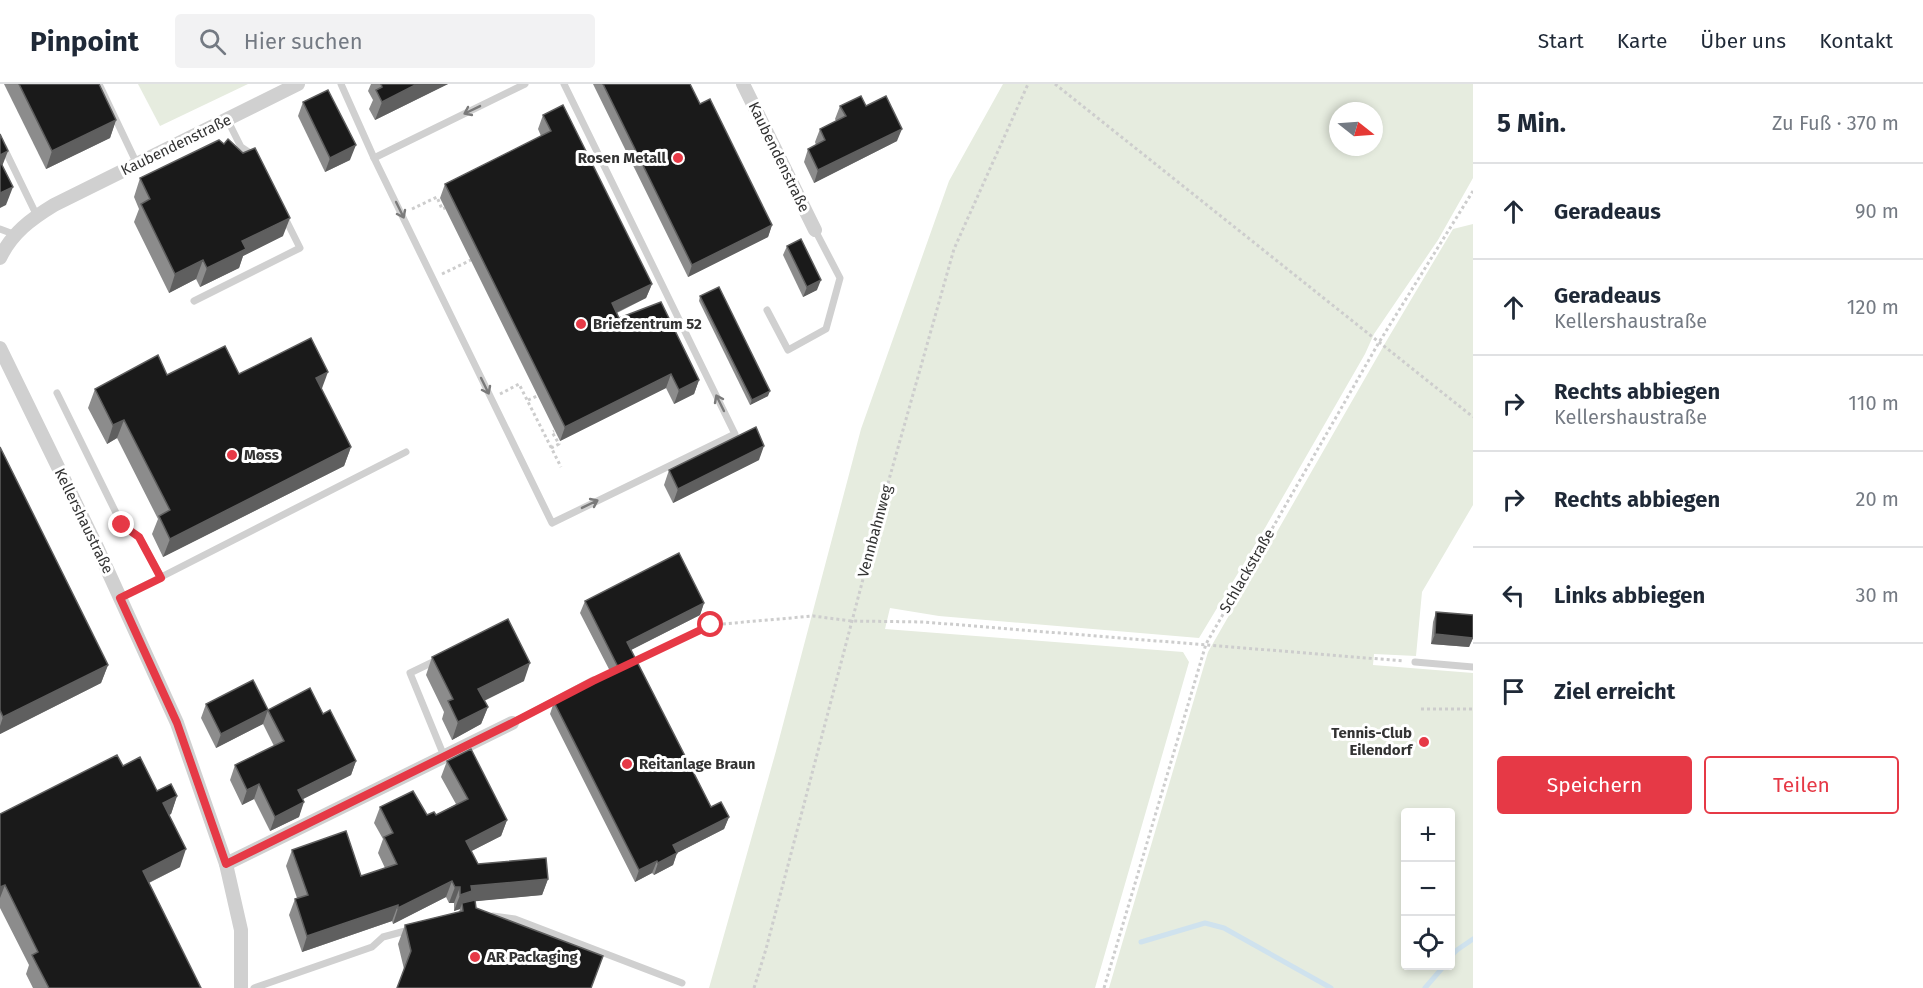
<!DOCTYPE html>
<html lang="de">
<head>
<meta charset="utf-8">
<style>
  body { margin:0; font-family:"Fira Sans",sans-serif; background:#f2f2f3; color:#1f2937 }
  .controls { position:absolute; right:18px; bottom:18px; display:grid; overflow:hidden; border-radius:6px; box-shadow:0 3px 9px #0003 }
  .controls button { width:54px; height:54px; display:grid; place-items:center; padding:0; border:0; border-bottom:2px solid #e0e1e3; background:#fff; color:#1f2937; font:30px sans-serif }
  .compass { position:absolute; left:1329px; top:18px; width:54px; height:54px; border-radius:50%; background:#fff; box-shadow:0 3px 9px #0003; rotate:107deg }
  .stop { position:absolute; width:18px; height:18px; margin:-14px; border:4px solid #e63946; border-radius:50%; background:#fff }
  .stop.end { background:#e63946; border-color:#fff; box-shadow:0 2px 6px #0008 }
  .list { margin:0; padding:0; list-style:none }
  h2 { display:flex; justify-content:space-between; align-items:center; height:78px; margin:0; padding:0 24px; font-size:26px }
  h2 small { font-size:20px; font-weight:400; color:#747a83 }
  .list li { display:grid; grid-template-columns:39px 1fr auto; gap:18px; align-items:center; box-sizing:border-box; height:96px; padding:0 24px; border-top:2px solid #e0e1e3 }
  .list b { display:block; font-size:22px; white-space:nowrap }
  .list p { margin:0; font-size:20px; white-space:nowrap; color:#747a83 }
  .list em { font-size:20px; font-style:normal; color:#747a83 }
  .actions { display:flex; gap:12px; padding:18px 24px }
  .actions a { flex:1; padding:14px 0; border:2px solid #e63946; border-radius:6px; text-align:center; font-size:21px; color:#e63946 }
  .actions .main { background:#e63946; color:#fff }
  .icon { flex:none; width:33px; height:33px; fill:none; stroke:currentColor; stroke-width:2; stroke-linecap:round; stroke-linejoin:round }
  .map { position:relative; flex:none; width:1473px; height:904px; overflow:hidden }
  header { display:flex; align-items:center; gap:36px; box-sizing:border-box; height:84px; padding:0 30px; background:#fff; border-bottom:2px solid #e0e1e3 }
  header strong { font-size:28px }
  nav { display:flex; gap:33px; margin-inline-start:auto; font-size:21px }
  .search { width:420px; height:54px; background:#f2f2f3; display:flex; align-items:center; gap:15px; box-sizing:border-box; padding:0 21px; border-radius:6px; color:#747a83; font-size:22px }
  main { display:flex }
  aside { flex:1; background:#fff }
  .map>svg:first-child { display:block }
</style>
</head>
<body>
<header>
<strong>Pinpoint</strong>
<div class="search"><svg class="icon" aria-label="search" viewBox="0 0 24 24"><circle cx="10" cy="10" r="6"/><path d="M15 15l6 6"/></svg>Hier suchen</div>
<nav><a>Start</a><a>Karte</a><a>Über uns</a><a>Kontakt</a></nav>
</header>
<main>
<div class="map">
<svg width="1473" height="904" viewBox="0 0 1473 904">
  <rect width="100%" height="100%" fill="#fff"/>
  <g fill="#e6ecdf" fill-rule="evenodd">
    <polygon points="138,0 248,0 160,42"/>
    <path d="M 1003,0 L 1473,0 L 1473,94 L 1438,156 L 1374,250 L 1365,270 L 1261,451 L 1199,554 L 939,532 L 890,524 L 885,545 L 1183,568 L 1189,578 L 1095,904 L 709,904 L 776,667 L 861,345 L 949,97 ZM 1338,27 L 1374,27 L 1374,63 L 1338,63 Z"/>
    <path d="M 1473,140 L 1473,421 L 1422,508 L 1416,572 L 1374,570 L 1373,581 L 1473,589 L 1473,904 L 1109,904 L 1208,568 L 1387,256 L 1453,145 ZM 1450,728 L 1450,882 L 1406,882 L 1406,728 Z"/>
  </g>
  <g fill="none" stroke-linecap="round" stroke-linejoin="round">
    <g stroke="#cfe2ee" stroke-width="5">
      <polyline points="1141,858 1205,839 1224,844 1331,904"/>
      <polyline points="1450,873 1457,866 1473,855"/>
      <polyline points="1425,904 1444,882"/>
    </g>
    <g stroke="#cdcdcd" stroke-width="3" stroke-dasharray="3 3" stroke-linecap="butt">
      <polyline points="1055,0 1473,333"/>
      <polyline points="412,125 437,113 442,125 445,124"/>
      <polyline points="442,190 471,176"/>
      <polyline points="500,310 519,300 561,383"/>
      <polyline points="528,316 537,312"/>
      <polyline points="551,364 559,360 552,348 554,347"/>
      <polyline points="635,577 711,541 813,532 851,537 924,538 1404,577"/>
      <polyline points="1421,625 1473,625"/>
      <polyline points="754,904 766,865 890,392 954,165 1028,0"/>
      <polyline points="1104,904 1206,560 1378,260 1473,107"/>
    </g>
    <g stroke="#d0d0d0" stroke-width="7">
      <polyline points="99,0 137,80"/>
      <polyline points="341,0 374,74 552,439 735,350 564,0"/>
      <polyline points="227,35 241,63 253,71"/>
      <polyline points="4,64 37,132"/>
      <polyline points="374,74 525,0"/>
      <polyline points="0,145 16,151"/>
      <polyline points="194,217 300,164 284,132"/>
      <polyline points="767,226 788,266 826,245 840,194 815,146"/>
      <polyline points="57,309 122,441 139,453 161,493"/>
      <polyline points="120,514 406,368"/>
      <polyline points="437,576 410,589 444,672"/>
      <polyline points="1415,578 1473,583"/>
      <polyline points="512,639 593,596"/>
      <polyline points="493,832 515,835 682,899"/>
      <polyline points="254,904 372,863 383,853 409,846"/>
    </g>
    <g stroke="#d0d0d0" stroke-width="14">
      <polyline points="743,0 815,146"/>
      <path d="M 0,174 C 12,149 31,135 54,121 L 298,0"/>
      <polyline points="0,264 96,461 177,639 226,780 241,846 241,904"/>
      <polyline points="226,780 512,639"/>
    </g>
  </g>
  <g fill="#8c8c8c">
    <polygon points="4,0 99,0 116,36 110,54 46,85"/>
    <polygon points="371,0 448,0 375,36 369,25 373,16 368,7"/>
    <polygon points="593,0 690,0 700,20 772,141 768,153 688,193"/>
    <polygon points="303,18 350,76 325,88 298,32"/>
    <polygon points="840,22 866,22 897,57 814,99 804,78 808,65 816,61 815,58 820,45 836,37 835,35"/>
    <polygon points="543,31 652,200 646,214 617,229 619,234 699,296 694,310 674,320 666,304 560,357 440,114 445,100 541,52 538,45"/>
    <polygon points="140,94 283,152 243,172 239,184 200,203 196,195 169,209 134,138 139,125 134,113"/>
    <polygon points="787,162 817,206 803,213 783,171"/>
    <polygon points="700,212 768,312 750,321 699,217"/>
    <polygon points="239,290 321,305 351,363 344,382 163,473 152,450 158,435 117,354 107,360 88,324 95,305 167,291"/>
    <polygon points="0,363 108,581 101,599 0,650"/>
    <polygon points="759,376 673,419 664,401 669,386"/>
    <polygon points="585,517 704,519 700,531 631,566 711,723 729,733 724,745 677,769 673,781 654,791 652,789 635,798 550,630 554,618 611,589 580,529"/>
    <polygon points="1436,528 1473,554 1469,563 1431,560 1433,538"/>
    <polygon points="432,573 524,597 484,616 488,623 481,640 452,656 442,635 444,628 426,591"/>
    <polygon points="206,620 323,630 356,677 351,691 303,715 299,733 270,747 254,715 242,721 230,696 235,681 274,662 263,640 216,664 201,634"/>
    <polygon points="447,677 507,736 501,752 471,767 478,780 548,795 542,811 475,817 404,885 398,860 405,841 459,828 460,825 454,827 454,819 449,819 446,813 393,840 392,837 302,868 289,831 295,815 297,814 286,782 292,766 361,792 385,784 378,769 383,755 374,739 380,723 427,731 436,731 456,720 441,693"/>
    <polygon points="123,682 157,707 177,712 171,730 169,731 180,783 149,799 201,904 33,904 26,890 29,881 0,824 0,730"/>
  </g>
  <g fill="#5f5f5f">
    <polygon points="417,0 448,0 375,36 382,18"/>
    <polygon points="116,36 110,54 46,85 52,67"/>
    <polygon points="902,45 897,57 814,99 818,86"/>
    <polygon points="356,61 350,76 325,88 330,74"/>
    <polygon points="8,67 1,85 0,86 0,71"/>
    <polygon points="13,103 6,121 0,124 0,109"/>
    <polygon points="290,134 283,152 243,172 239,184 200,203 207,184 242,157"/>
    <polygon points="772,141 768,153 688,193 692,181"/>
    <polygon points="203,176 196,195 169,209 175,190"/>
    <polygon points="821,196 817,206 803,213 807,203"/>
    <polygon points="652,200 646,214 607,233 612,219"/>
    <polygon points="328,288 321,307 316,294"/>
    <polygon points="671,290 666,304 560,357 565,343"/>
    <polygon points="699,296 694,310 674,320 679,306"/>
    <polygon points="770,307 768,312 750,321 752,316"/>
    <polygon points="124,336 117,354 107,360 113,341"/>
    <polygon points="764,362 759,376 673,419 678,405"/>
    <polygon points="351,363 344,382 163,473 170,455"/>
    <polygon points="704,519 700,531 623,570 627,558"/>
    <polygon points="1435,550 1473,554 1469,563 1431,560"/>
    <polygon points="530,579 524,597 472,623 478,605"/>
    <polygon points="108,581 101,599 0,650 0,642 3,633"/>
    <polygon points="488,623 481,640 452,656 458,638"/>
    <polygon points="268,626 263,640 216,664 221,650"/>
    <polygon points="356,677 351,691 293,720 298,706"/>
    <polygon points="259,700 254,715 242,721 247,706"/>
    <polygon points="177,712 171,730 157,737 163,719"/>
    <polygon points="304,718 299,733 270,747 275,733"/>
    <polygon points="729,733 724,745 669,773 673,761"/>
    <polygon points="507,736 501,752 460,773 466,757"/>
    <polygon points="186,765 180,783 136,805 143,787"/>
    <polygon points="677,769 673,781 654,791 658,779"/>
    <polygon points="657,777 652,789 635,798 639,786"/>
    <polygon points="548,795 542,811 468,818 462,819 460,825 454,827 460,811 471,802"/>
    <polygon points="452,797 446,813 393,840 398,824"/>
    <polygon points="5,801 0,814 0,803"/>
    <polygon points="455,803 460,803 454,819 449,819"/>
    <polygon points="398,821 392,837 302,868 307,852"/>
  </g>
  <g fill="#1a1a1a" stroke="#5f5f5f" stroke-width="1.5">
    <polygon points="19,0 99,0 116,36 52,67"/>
    <polygon points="381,0 417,0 382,18 376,6 382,3"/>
    <polygon points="603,0 690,0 700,20 710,15 772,141 692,181"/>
    <polygon points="328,6 356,61 330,74 303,18"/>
    <polygon points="861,12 866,22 886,12 902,45 818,86 808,65 825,56 820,45 846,32 840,22"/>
    <polygon points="563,21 652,200 612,219 619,234 661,218 699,296 679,306 671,290 565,343 445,100 551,47 543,31"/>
    <polygon points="0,50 8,67 0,71"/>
    <polygon points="228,55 243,69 255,64 290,134 242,157 246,165 207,184 203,176 175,190 141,120 150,115 140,94 219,56 224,60"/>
    <polygon points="0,77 13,103 0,109"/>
    <polygon points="801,155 821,196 807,203 787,162"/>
    <polygon points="719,203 770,307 752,316 700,212"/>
    <polygon points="311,254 328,288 316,294 351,363 170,455 159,432 170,426 124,336 113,341 95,305 158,271 167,291 225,262 239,290"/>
    <polygon points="756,343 764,362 678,405 669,386"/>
    <polygon points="0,363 108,581 3,633 0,626"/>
    <polygon points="679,469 704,519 627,558 711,723 721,718 729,733 673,761 677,769 658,779 657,777 639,786 554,618 619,585 585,517"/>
    <polygon points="1436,528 1473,531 1473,554 1435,550"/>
    <polygon points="508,535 530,579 478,605 488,623 458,638 448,617 453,615 432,573"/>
    <polygon points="253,596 268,626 221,650 206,620"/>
    <polygon points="310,604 323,630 330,626 356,677 298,706 304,718 275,733 259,700 247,706 235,681 284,657 268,626"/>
    <polygon points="471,665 507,736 466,757 478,780 546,774 548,795 471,802 472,807 460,811 460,803 455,803 452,797 398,824 398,821 307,852 295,815 308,811 292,766 346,747 361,792 397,780 384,753 393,749 380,723 413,707 427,731 434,728 436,731 468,715 447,677"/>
    <polygon points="117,671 123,682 140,673 157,707 171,700 177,712 163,719 186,765 143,787 201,904 49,904 32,871 38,868 5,801 0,803 0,730"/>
    <polygon points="475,816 476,824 603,872 591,904 397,904 411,867 405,841 463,827 462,819"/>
  </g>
  <defs><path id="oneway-shaft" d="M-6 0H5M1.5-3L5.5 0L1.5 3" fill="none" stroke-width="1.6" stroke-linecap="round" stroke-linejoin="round" transform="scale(1.5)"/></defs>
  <g stroke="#7a7a7a">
    <use href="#oneway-shaft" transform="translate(472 26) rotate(154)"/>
    <use href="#oneway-shaft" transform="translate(400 126) rotate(64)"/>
    <use href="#oneway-shaft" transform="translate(485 302) rotate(64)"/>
    <use href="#oneway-shaft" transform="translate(720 319) rotate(-116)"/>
    <use href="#oneway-shaft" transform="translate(590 420) rotate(-26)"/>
  </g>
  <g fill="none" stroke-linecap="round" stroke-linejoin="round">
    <polyline stroke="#e63946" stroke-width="8" points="122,441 139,453 161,494 120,514 177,639 226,780 512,639 593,597 711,541"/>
  </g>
  <g fill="#e63946" stroke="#fff" stroke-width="2">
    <circle cx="678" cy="74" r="6"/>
    <circle cx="581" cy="240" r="6"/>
    <circle cx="232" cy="371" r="6"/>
    <circle cx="1424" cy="658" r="6"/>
    <circle cx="627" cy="680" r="6"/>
    <circle cx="475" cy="873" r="6"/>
  </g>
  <g text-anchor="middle" stroke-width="6" stroke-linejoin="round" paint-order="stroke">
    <g font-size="15" fill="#333" stroke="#fff">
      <text transform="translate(176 61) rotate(-26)" y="5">Kaubendenstraße</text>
      <text transform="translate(779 73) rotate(64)" y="5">Kaubendenstraße</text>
      <text transform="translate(84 437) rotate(64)" y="5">Kellershaustraße</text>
      <text transform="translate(875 447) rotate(-75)" y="5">Vennbahnweg</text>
      <text transform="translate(1247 487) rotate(-60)" y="5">Schlackstraße</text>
    </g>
    <g font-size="15" font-weight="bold" fill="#333" stroke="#fff" text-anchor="start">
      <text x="666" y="79" text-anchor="end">Rosen Metall</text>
      <text x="593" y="245">Briefzentrum 52</text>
      <text x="244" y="376">Moss</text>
      <text x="1412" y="654" text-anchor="end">Tennis-Club<tspan x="1412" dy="17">Eilendorf</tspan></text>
      <text x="639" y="685">Reitanlage Braun</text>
      <text x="487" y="878">AR Packaging</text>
    </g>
  </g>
</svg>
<div class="controls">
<button>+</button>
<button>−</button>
<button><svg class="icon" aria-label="locate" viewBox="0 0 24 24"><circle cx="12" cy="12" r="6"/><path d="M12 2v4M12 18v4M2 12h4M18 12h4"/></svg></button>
</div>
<svg class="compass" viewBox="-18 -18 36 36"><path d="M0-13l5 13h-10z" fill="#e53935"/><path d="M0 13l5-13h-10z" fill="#747a83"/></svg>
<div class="stop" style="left:711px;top:541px"></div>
<div class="stop end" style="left:122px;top:441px"></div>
</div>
<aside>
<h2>5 Min.<small>Zu Fuß · 370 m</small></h2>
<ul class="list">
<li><svg class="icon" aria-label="ahead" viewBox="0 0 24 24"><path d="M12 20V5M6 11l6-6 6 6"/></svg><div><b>Geradeaus</b></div><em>90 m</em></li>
<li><svg class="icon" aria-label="ahead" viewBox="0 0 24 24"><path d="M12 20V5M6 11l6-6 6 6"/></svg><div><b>Geradeaus</b><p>Kellershaustraße</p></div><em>120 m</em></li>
<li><svg class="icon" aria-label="right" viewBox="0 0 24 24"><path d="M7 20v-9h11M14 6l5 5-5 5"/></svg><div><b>Rechts abbiegen</b><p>Kellershaustraße</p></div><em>110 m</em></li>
<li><svg class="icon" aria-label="right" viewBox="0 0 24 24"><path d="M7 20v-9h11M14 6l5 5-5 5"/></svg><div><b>Rechts abbiegen</b></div><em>20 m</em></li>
<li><svg class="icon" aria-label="left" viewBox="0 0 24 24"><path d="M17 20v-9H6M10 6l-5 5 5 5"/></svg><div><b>Links abbiegen</b></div><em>30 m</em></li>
<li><svg class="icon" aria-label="arrive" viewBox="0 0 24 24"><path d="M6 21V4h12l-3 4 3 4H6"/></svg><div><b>Ziel erreicht</b></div></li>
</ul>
<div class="actions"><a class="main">Speichern</a><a>Teilen</a></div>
</aside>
</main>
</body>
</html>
